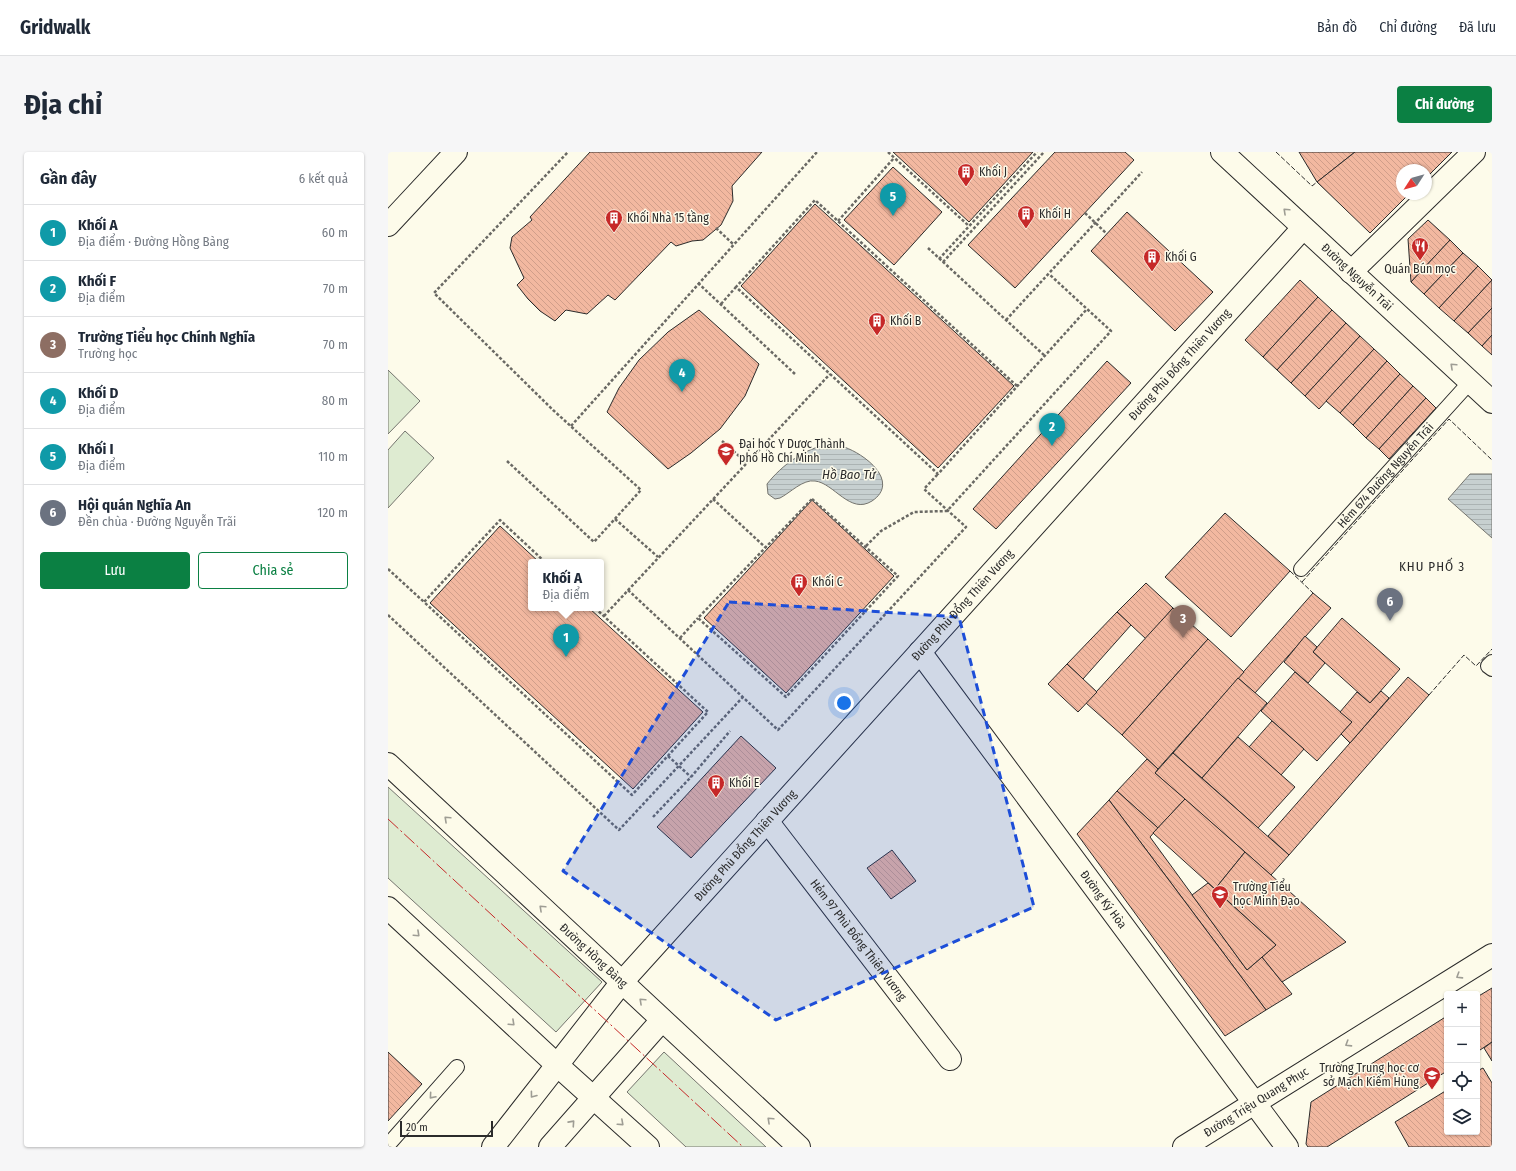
<!DOCTYPE html>
<html lang="vi">
<head>
<meta charset="utf-8">
<style>
  body { margin:0; font-family:"Fira Sans Condensed",sans-serif; background:#f6f6f7; color:#1f2937 }
  .controls { position:absolute; right:12px; bottom:12px; display:grid; overflow:hidden; border-radius:4px; box-shadow:0 1px 3px #0004 }
  .controls button { width:36px; height:36px; display:grid; place-items:center; padding:0; border:0; border-bottom:1px solid #e0e1e3; background:#fff; color:#1f2937; font:20px sans-serif }
  .compass { position:absolute; left:1008px; top:12px; width:36px; height:36px; border-radius:50%; background:#fff; box-shadow:0 1px 3px #0004; rotate:234deg }
  .scale { position:absolute; left:12px; bottom:10px; width:93px; box-sizing:border-box; padding-left:4px; border:2px solid #2b2b2b; border-top:0; font-size:11px; line-height:14px; white-space:nowrap; color:#2b2b2b; -webkit-text-stroke:3px #fdfbea; paint-order:stroke }
  .you { position:absolute; left:456px; top:551px; width:14px; height:14px; margin:-10px; border:3px solid #fff; border-radius:50%; background:#1a73e8; box-shadow:0 0 0 6px #1a73e833 }
  .badge { display:grid; place-items:center; width:26px; height:26px; border-radius:50%; background:#0b8043; color:#fff; font-size:13px; font-weight:700 }
  .pin { position:absolute; translate:-50% -33px; filter:drop-shadow(0 1px 2px #0008) }
  .pin::after { content:''; position:absolute; top:21px; width:14px; height:12px; background:inherit; clip-path:polygon(0 0,100% 0,50% 100%) }
  .popup { position:absolute; left:140px; top:407px; width:76px; height:52px; box-sizing:border-box; display:grid; place-content:center; border-radius:4px; background:#fff; filter:drop-shadow(0 1px 3px #0005); font-size:13px; white-space:nowrap; color:#747a83 }
  .popup b { font-size:15px; color:#1f2937 }
  .popup::after { content:''; position:absolute; left:50%; top:100%; margin-left:-8px; border:8px solid transparent; border-top-color:#fff }
  .list { margin:0; padding:0; list-style:none }
  h2 { display:flex; justify-content:space-between; align-items:center; height:52px; margin:0; padding:0 16px; font-size:17px }
  h2 small { font-size:13px; font-weight:400; color:#747a83 }
  .list li { display:grid; grid-template-columns:26px 1fr auto; gap:12px; align-items:center; box-sizing:border-box; height:56px; padding:0 16px; border-top:1px solid #e0e1e3 }
  .list b { display:block; font-size:15px; white-space:nowrap }
  .list p { margin:0; font-size:13px; white-space:nowrap; color:#747a83 }
  .list em { font-size:13px; font-style:normal; color:#747a83 }
  .actions { display:flex; gap:8px; padding:12px 16px }
  .actions a { flex:1; padding:9px 0; border:1px solid #0b8043; border-radius:4px; text-align:center; font-size:14px; color:#0b8043 }
  .actions .main { background:#0b8043; color:#fff }
  .icon { flex:none; width:22px; height:22px; fill:none; stroke:currentColor; stroke-width:2; stroke-linecap:round; stroke-linejoin:round }
  .map { position:relative; flex:none; width:1104px; height:995px; overflow:hidden; border-radius:4px }
  header { display:flex; align-items:center; gap:24px; box-sizing:border-box; height:56px; padding:0 20px; background:#fff; border-bottom:1px solid #e0e1e3 }
  header strong { font-size:19px }
  nav { display:flex; gap:22px; margin-inline-start:auto; font-size:14px }
  .intro { display:flex; align-items:center; justify-content:space-between; box-sizing:border-box; height:96px; padding:0 24px }
  h1 { margin:0; font-size:28px }
  .button { padding:10px 18px; border-radius:4px; background:#0b8043; color:#fff; font-size:14px; font-weight:700 }
  main { display:flex; gap:24px; padding:0 24px }
  aside { flex:1; background:#fff; border-radius:4px; box-shadow:0 1px 3px #0004 }
  .map>svg:first-child { display:block }
</style>
</head>
<body>
<header>
<strong>Gridwalk</strong>
<nav><a>Bản đồ</a><a>Chỉ đường</a><a>Đã lưu</a></nav>
</header>
<div class="intro"><h1>Địa chỉ</h1><a class="button">Chỉ đường</a></div>
<main>
<aside>
<h2>Gần đây<small>6 kết quả</small></h2>
<ul class="list">
<li><span class="badge" style="background:#0f9aa8">1</span><div><b>Khối A</b><p>Địa điểm · Đường Hồng Bàng</p></div><em>60 m</em></li>
<li><span class="badge" style="background:#0f9aa8">2</span><div><b>Khối F</b><p>Địa điểm</p></div><em>70 m</em></li>
<li><span class="badge" style="background:#8d6e63">3</span><div><b>Trường Tiểu học Chính Nghĩa</b><p>Trường học</p></div><em>70 m</em></li>
<li><span class="badge" style="background:#0f9aa8">4</span><div><b>Khối D</b><p>Địa điểm</p></div><em>80 m</em></li>
<li><span class="badge" style="background:#0f9aa8">5</span><div><b>Khối I</b><p>Địa điểm</p></div><em>110 m</em></li>
<li><span class="badge" style="background:#6b7280">6</span><div><b>Hội quán Nghĩa An</b><p>Đền chùa · Đường Nguyễn Trãi</p></div><em>120 m</em></li>
</ul>
<div class="actions"><a class="main">Lưu</a><a>Chia sẻ</a></div>
</aside>
<div class="map">
<svg width="1104" height="995" viewBox="0 0 1104 995">
  <defs>
    <pattern id="water-rules" width="6" height="5" patternUnits="userSpaceOnUse"><rect width="6" height="5" fill="#c7d0d0"/><path d="M0 2.5h6" fill="none" stroke="#abb3b3"/></pattern>
    <pattern id="building-back-hatch" width="6" height="6" patternUnits="userSpaceOnUse"><rect width="6" height="6" fill="#f2b8a0"/><path d="M-1 5l2 2M0 0l6 6M5-1l2 2" fill="none" stroke="#d09e8a"/></pattern>
  </defs>
  <rect width="100%" height="100%" fill="#fdfbea"/>
  <g fill="#deebd1" stroke="#74746e">
    <polygon points="0,218 32,249 0,282"/>
    <polygon points="17,279 46,306 0,356 0,298"/>
    <polygon points="0,635 214,830 168,880 0,726"/>
    <polygon points="276,900 378,995 298,995 239,940"/>
  </g>
  <g fill="url(#water-rules)" stroke="#74746e">
    <path d="M 442,292 C 465,292 517,327 484,349 C 462,363 446,331 427,329 C 415,327 402,341 392,346 L 387,347 L 380,342 L 379,332 C 394,313 417,296 442,292 Z"/>
    <polygon points="1082,322 1104,322 1104,386 1060,347"/>
  </g>
  <g fill="url(#building-back-hatch)" stroke="#2b2b2b">
    <polygon points="202,0 374,0 344,34 345,49 333,73 315,88 304,89 288,94 283,90 227,148 220,143 199,162 178,158 167,169 152,159 140,147 129,133 136,126 122,96 124,85 144,68 142,65"/>
    <polygon points="505,0 645,0 581,70"/>
    <polygon points="667,0 737,0 746,8 627,136 580,93"/>
    <polygon points="911,0 967,0 929,30"/>
    <polygon points="967,0 1064,0 1038,26 1038,18 1014,18 1014,42 1021,42 982,81 929,30"/>
    <polygon points="505,15 554,60 506,113 456,68"/>
    <polygon points="427,52 626,234 550,316 353,134"/>
    <polygon points="739,60 825,140 787,179 703,99"/>
    <polygon points="1040,68 1062,88 1023,130 1020,87"/>
    <polygon points="1062,88 1075,101 1036,142 1023,130"/>
    <polygon points="1075,101 1090,114 1051,156 1036,142"/>
    <polygon points="1090,114 1104,128 1066,169 1051,156"/>
    <polygon points="912,128 930,145 875,205 857,188"/>
    <polygon points="1104,128 1104,156 1080,181 1066,169"/>
    <polygon points="930,145 944,158 889,218 875,205"/>
    <polygon points="1104,156 1104,183 1094,194 1080,181"/>
    <polygon points="311,158 371,212 357,244 332,277 303,301 280,317 219,260 231,236 251,208 280,180"/>
    <polygon points="944,158 958,171 903,231 889,218"/>
    <polygon points="958,171 972,184 917,244 903,231"/>
    <polygon points="1104,183 1104,203 1094,194"/>
    <polygon points="972,184 986,197 931,257 917,244"/>
    <polygon points="986,197 999,209 952,261 938,249"/>
    <polygon points="719,209 743,231 608,377 585,357"/>
    <polygon points="999,209 1012,222 965,273 952,261"/>
    <polygon points="1012,222 1025,234 978,286 965,273"/>
    <polygon points="1025,234 1038,246 991,297 978,286"/>
    <polygon points="1038,246 1048,256 1001,307 991,297"/>
    <polygon points="424,348 506,424 398,541 316,466"/>
    <polygon points="837,361 902,419 843,485 777,425"/>
    <polygon points="112,374 151,410 143,410 143,456 201,456 315,560 245,637 42,451"/>
    <polygon points="758,431 785,456 758,487 729,460"/>
    <polygon points="925,441 943,456 867,541 850,526"/>
    <polygon points="785,456 820,487 734,583 698,551"/>
    <polygon points="729,460 743,473 695,527 679,512"/>
    <polygon points="954,466 1012,517 982,551 925,500"/>
    <polygon points="917,484 929,495 925,500 937,511 920,531 896,510"/>
    <polygon points="820,487 856,520 770,617 734,583"/>
    <polygon points="679,512 709,540 690,560 660,532"/>
    <polygon points="907,520 964,570 929,609 873,559"/>
    <polygon points="1020,525 1041,543 901,703 880,684"/>
    <polygon points="850,526 879,551 814,626 785,601"/>
    <polygon points="993,539 1001,546 962,591 953,582 964,570 952,560 969,540 982,551"/>
    <polygon points="884,569 916,597 893,623 861,595"/>
    <polygon points="353,584 388,616 303,706 269,675"/>
    <polygon points="850,585 907,635 870,676 814,626"/>
    <polygon points="785,601 901,703 883,723 767,621"/>
    <polygon points="759,607 770,617 767,621 797,647 770,676 729,639"/>
    <polygon points="729,639 770,676 762,685 859,818 874,805 904,842 878,858 721,648"/>
    <polygon points="797,647 857,700 827,737 765,681"/>
    <polygon points="721,648 878,858 837,884 689,682"/>
    <polygon points="504,698 528,729 503,747 479,716"/>
    <polygon points="857,700 883,723 958,790 894,830 874,805 888,793 827,737"/>
    <polygon points="820,731 888,793 859,818 804,743"/>
    <polygon points="1104,836 1104,890 1089,900 1089,845"/>
    <polygon points="1059,864 1059,919 939,995 920,995 918,992 923,950"/>
    <polygon points="1104,890 1104,909 1096,896"/>
    <polygon points="0,900 34,932 0,969"/>
    <polygon points="1095,916 1104,931 1104,995 1021,995 1007,970 1059,938 1059,980 1089,980 1089,919"/>
  </g>
  <g fill="none" stroke-linecap="round" stroke-linejoin="round">
    <g stroke="#2b2b2b" stroke-width="16">
      <g id="service">
        <path id="s1" d="M 913,417 L 1082,230"/>
        <polyline points="1104,510 1100,514 1104,517"/>
        <polyline points="0,993 69,915"/>
      </g>
    </g>
    <g stroke="#2b2b2b" stroke-width="24">
      <g id="minor">
        <polyline points="963,120 1086,0"/>
        <path id="s2" d="M 532,500 L 899,995"/>
        <path id="s3" d="M 379,669 L 562,907"/>
      </g>
    </g>
    <g stroke="#2b2b2b" stroke-width="24">
      <g id="tertiary">
        <polyline points="0,73 68,0"/>
        <path id="s4" d="M 234,830 L 915,76"/>
        <path id="s5" d="M 796,995 L 1104,803"/>
      </g>
    </g>
    <g stroke="#2b2b2b" stroke-width="24">
      <g id="secondary">
        <path id="s6" d="M 834,0 L 1104,250"/>
      </g>
    </g>
    <g stroke="#2b2b2b" stroke-width="24">
      <g id="primary">
        <path id="s7" d="M 0,612 L 411,995"/>
        <polyline points="0,756 168,912 260,995"/>
        <polyline points="105,995 234,830"/>
        <polyline points="162,995 274,868"/>
      </g>
    </g>
    <g stroke="#6a6964" stroke-width="2.5" stroke-dasharray="3 2" stroke-linecap="butt">
      <polyline points="500,0 581,74"/>
      <polyline points="697,61 719,82"/>
      <polyline points="450,69 506,6"/>
      <polyline points="328,76 345,92"/>
      <polyline points="540,96 657,204"/>
      <polyline points="551,107 649,0"/>
      <polyline points="555,110 656,0"/>
      <polyline points="310,131 408,223"/>
      <polyline points="333,152 348,135"/>
      <polyline points="618,168 754,20"/>
      <polyline points="629,234 427,48 348,135 550,322 699,157"/>
      <polyline points="183,274 429,0"/>
      <polyline points="334,289 359,311"/>
      <polyline points="119,309 206,390 253,338 165,258 46,141 180,0"/>
      <polyline points="325,347 377,395"/>
      <polygon points="424,347 510,424 398,545 310,466"/>
      <polyline points="227,367 270,405"/>
      <polyline points="478,394 493,379 526,360 559,359 723,179 661,122"/>
      <polyline points="157,410 112,368 36,450 244,643 320,560 207,456"/>
      <polyline points="0,417 36,450"/>
      <polyline points="240,438 390,578 578,375 536,337 550,322"/>
      <polyline points="0,463 231,678 355,545"/>
      <polyline points="216,464 442,222"/>
      <polyline points="292,486 310,466"/>
      <polyline points="280,604 303,625"/>
      <polyline points="265,665 303,625 342,579"/>
    </g>
    <use href="#service" stroke="#fdfbea" stroke-width="14"/>
    <use href="#minor" stroke="#fdfbea" stroke-width="22"/>
    <use href="#tertiary" stroke="#fdfbea" stroke-width="22"/>
    <use href="#secondary" stroke="#fdfbea" stroke-width="22"/>
    <use href="#primary" stroke="#fdfbea" stroke-width="22"/>
    <g stroke="#2b2b2b" stroke-width="1" stroke-dasharray="5 2" stroke-linecap="butt">
      <polyline points="888,0 924,34 929,30"/>
      <polyline points="902,419 925,441"/>
      <polyline points="914,430 1061,267 1104,308"/>
      <polyline points="1041,543 1076,503 1088,514 1104,497"/>
    </g>
    <polyline stroke="#c62828" stroke-width="1" stroke-dasharray="14 3 2 3" stroke-linecap="butt" points="0,667 355,995"/>
  </g>
  <defs><path id="oneway-chevron" d="M-2-3.5L2.5 0L-2 3.5" fill="none" stroke-width="1.6" stroke-linecap="round" stroke-linejoin="round"/></defs>
  <g stroke="#9e9d94">
    <use href="#oneway-chevron" transform="translate(898 59) rotate(-137)"/>
    <use href="#oneway-chevron" transform="translate(1065 214) rotate(-137)"/>
    <use href="#oneway-chevron" transform="translate(59 667) rotate(-137)"/>
    <use href="#oneway-chevron" transform="translate(154 756) rotate(-137)"/>
    <use href="#oneway-chevron" transform="translate(29 782) rotate(43)"/>
    <use href="#oneway-chevron" transform="translate(1071 824) rotate(148)"/>
    <use href="#oneway-chevron" transform="translate(254 849) rotate(-137)"/>
    <use href="#oneway-chevron" transform="translate(124 871) rotate(43)"/>
    <use href="#oneway-chevron" transform="translate(960 892) rotate(148)"/>
    <use href="#oneway-chevron" transform="translate(145 943) rotate(127)"/>
    <use href="#oneway-chevron" transform="translate(44 944) rotate(131)"/>
    <use href="#oneway-chevron" transform="translate(382 968) rotate(-137)"/>
    <use href="#oneway-chevron" transform="translate(184 971) rotate(-48)"/>
    <use href="#oneway-chevron" transform="translate(233 971) rotate(42)"/>
  </g>
  <path fill="#1d4ed8" fill-opacity="0.2" stroke="#1d4ed8" stroke-width="3" stroke-dasharray="8 5" stroke-linejoin="round" d="M 341,450 L 571,465 L 646,755 L 388,868 L 175,719 Z"/>
  <defs>
    <g id="building-pin" transform="scale(0.9)"><path d="M0 17L-7.5 6A9.5 9.5 0 1 1 7.5 6Z" fill="#c62828" stroke="#fdfbea"/><path d="M-4-6H4V6H1V3H-1V6H-4ZM-2.5-4.3h1.7v1.8h-1.7ZM.8-4.3h1.7v1.8H.8ZM-2.5-1h1.7V.8h-1.7ZM.8-1h1.7V.8H.8Z" fill="#fff"/></g>
    <g id="restaurant-pin" transform="scale(0.9)"><path d="M0 17L-7.5 6A9.5 9.5 0 1 1 7.5 6Z" fill="#c62828" stroke="#fdfbea"/><path d="M-5-6h1v4h1v-4h1v4h1v-4h1v5L-1.5 .5V6h-2V.5L-5-1ZM5-6V6H3V1.5H1.5Q1.5-4 5-6Z" fill="#fff"/></g>
    <g id="university-pin" transform="scale(0.9)"><path d="M0 17L-7.5 6A9.5 9.5 0 1 1 7.5 6Z" fill="#c62828" stroke="#fdfbea"/><path d="M0-5L7-2L0 1L-7-2ZM-4 1L0 2.5L4 1V4Q0 6-4 4Z" fill="#fff"/></g>
    <g id="school-pin" transform="scale(0.9)"><path d="M0 17L-7.5 6A9.5 9.5 0 1 1 7.5 6Z" fill="#c62828" stroke="#fdfbea"/><path d="M0-5L7-2L0 1L-7-2ZM-4 1L0 2.5L4 1V4Q0 6-4 4Z" fill="#fff"/></g>
  </defs>
  <g fill-rule="evenodd">
    <use href="#building-pin" x="578" y="20"/>
    <use href="#building-pin" x="638" y="62"/>
    <use href="#building-pin" x="226" y="66"/>
    <use href="#restaurant-pin" x="1032" y="94"/>
    <use href="#building-pin" x="764" y="105"/>
    <use href="#building-pin" x="489" y="169"/>
    <use href="#university-pin" x="338" y="299"/>
    <use href="#building-pin" x="411" y="430"/>
    <use href="#building-pin" x="328" y="631"/>
    <use href="#school-pin" x="832" y="742"/>
    <use href="#school-pin" x="1044" y="923"/>
  </g>
  <g text-anchor="middle" stroke-width="3" stroke-linejoin="round" paint-order="stroke">
    <g font-size="12" fill="#2b2b2b" stroke="#fdfbea" text-anchor="start">
      <text x="591" y="24">Khối J</text>
      <text x="651" y="66">Khối H</text>
      <text x="239" y="70">Khối Nhà 15 tầng</text>
      <text x="777" y="109">Khối G</text>
      <text x="1032" y="121" text-anchor="middle">Quán Bún mọc</text>
      <text x="502" y="173">Khối B</text>
      <text x="351" y="296">Đại học Y Dược Thành<tspan x="351" dy="14">phố Hồ Chí Minh</tspan></text>
      <text x="424" y="434">Khối C</text>
      <text x="341" y="635">Khối E</text>
      <text x="845" y="739">Trường Tiểu<tspan x="845" dy="14">học Minh Đạo</tspan></text>
      <text x="1031" y="920" text-anchor="end">Trường Trung học cơ<tspan x="1031" dy="14">sở Mạch Kiếm Hùng</tspan></text>
    </g>
    <g font-size="12" fill="#2b2b2b" stroke="#fdfbea">
      <text dy="4" stroke="none"><textPath href="#s6" startOffset="184">Đường Nguyễn Trãi</textPath></text>
      <text dy="4" stroke="none"><textPath href="#s4" startOffset="832">Đường Phù Đổng Thiên Vương</textPath></text>
      <text dy="4" stroke="none"><textPath href="#s1" startOffset="126">Hẻm 674 Đường Nguyễn Trãi</textPath></text>
      <text dy="4" stroke="none"><textPath href="#s4" startOffset="508">Đường Phù Đổng Thiên Vương</textPath></text>
      <text dy="4" stroke="none"><textPath href="#s4" startOffset="184">Đường Phù Đổng Thiên Vương</textPath></text>
      <text dy="4" stroke="none"><textPath href="#s2" startOffset="308">Đường Ký Hòa</textPath></text>
      <text dy="4" stroke="none"><textPath href="#s3" startOffset="150">Hẻm 97 Phù Đổng Thiên Vương</textPath></text>
      <text dy="4" stroke="none"><textPath href="#s7" startOffset="281">Đường Hồng Bàng</textPath></text>
      <text dy="4" stroke="none"><textPath href="#s5" startOffset="85">Đường Triệu Quang Phục</textPath></text>
    </g>
    <g font-size="13" font-style="italic" fill="#2b2b2b" stroke="#fdfbea">
      <text x="461" y="327">Hồ Bao Tử</text>
    </g>
    <g font-size="13" letter-spacing="1" fill="#2b2b2b" stroke="#fdfbea">
      <text x="1044" y="419">KHU PHỐ 3</text>
    </g>
  </g>
</svg>
<div class="controls">
<button>+</button>
<button>−</button>
<button><svg class="icon" aria-label="locate" viewBox="0 0 24 24"><circle cx="12" cy="12" r="6"/><path d="M12 2v4M12 18v4M2 12h4M18 12h4"/></svg></button>
<button><svg class="icon" aria-label="layers" viewBox="0 0 24 24"><path d="M12 4l9 5-9 5-9-5zM3 14l9 5 9-5"/></svg></button>
</div>
<svg class="compass" viewBox="-18 -18 36 36"><path d="M0-13l5 13h-10z" fill="#e53935"/><path d="M0 13l5-13h-10z" fill="#747a83"/></svg>
<div class="scale">20 m</div>
<div class="you"></div>
<div class="pin badge" style="left:178px;top:505px;background:#0f9aa8">1</div>
<div class="popup"><b>Khối A</b>Địa điểm</div>
<div class="pin badge" style="left:664px;top:294px;background:#0f9aa8">2</div>
<div class="pin badge" style="left:795px;top:486px;background:#8d6e63">3</div>
<div class="pin badge" style="left:294px;top:240px;background:#0f9aa8">4</div>
<div class="pin badge" style="left:505px;top:64px;background:#0f9aa8">5</div>
<div class="pin badge" style="left:1002px;top:469px;background:#6b7280">6</div>
</div>
</main>
</body>
</html>
